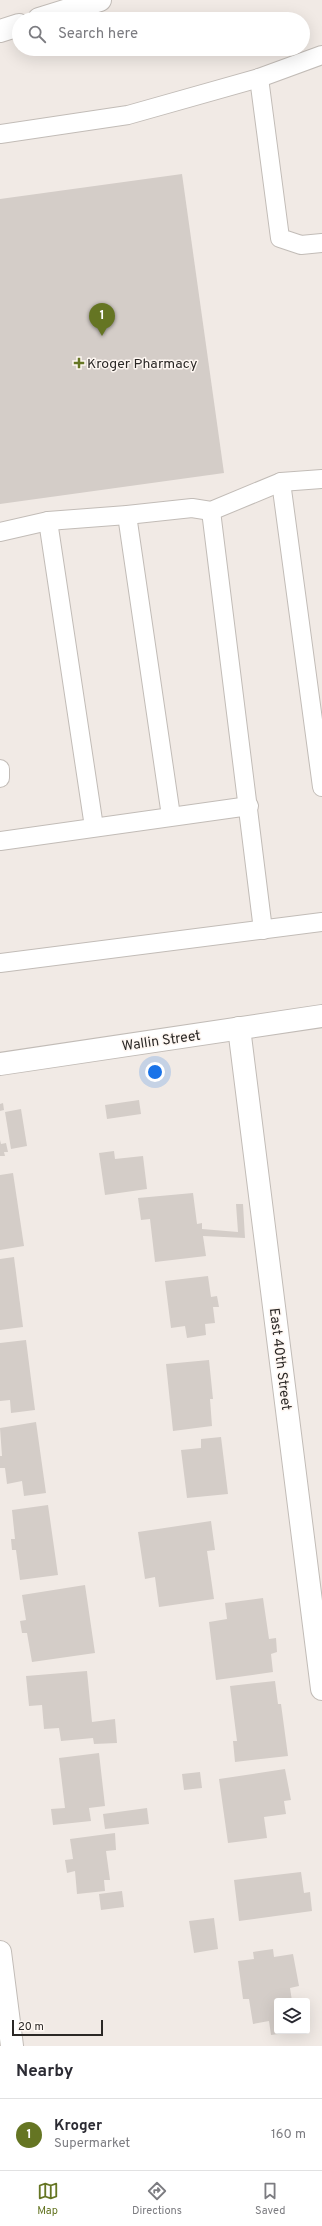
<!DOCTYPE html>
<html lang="en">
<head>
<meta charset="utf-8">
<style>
  body { margin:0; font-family:Overpass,sans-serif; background:#f2f2f3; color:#2b2b33 }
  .controls { position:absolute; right:12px; bottom:12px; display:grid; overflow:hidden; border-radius:4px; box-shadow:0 4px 16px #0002 }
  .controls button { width:36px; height:36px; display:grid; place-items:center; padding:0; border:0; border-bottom:1px solid #e1e1e2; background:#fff; color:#2b2b33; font:20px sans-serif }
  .scale { position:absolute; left:12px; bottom:10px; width:91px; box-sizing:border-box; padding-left:4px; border:2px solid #2b2826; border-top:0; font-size:11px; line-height:14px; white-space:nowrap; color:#2b2826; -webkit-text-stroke:3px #fef7f2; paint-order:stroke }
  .you { position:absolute; left:155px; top:1072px; width:14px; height:14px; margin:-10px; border:3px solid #fff; border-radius:50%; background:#1a73e8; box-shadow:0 0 0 6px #1a73e833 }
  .badge { display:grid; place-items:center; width:26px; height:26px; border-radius:50%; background:#657523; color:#fff; font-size:13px; font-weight:700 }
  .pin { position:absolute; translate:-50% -33px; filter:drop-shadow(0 1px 2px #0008) }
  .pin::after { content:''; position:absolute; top:21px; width:14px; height:12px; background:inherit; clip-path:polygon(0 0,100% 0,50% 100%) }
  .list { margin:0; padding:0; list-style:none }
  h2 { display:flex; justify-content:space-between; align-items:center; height:52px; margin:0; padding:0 16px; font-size:17px }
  h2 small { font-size:13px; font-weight:400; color:#7c7c81 }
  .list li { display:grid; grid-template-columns:26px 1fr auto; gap:12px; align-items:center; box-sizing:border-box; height:72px; padding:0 16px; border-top:1px solid #e1e1e2 }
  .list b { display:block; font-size:15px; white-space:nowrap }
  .list p { margin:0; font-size:13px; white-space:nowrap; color:#7c7c81 }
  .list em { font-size:13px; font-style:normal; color:#7c7c81 }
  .icon { flex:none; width:22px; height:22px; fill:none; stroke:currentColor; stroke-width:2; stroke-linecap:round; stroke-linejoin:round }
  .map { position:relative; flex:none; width:322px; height:2046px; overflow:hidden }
  .search { position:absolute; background:#fff; box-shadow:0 4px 16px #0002; left:12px; right:12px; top:12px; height:44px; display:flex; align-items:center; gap:10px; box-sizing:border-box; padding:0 14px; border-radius:22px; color:#7c7c81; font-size:15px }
  .sheet { height:124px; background:#fff }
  nav { display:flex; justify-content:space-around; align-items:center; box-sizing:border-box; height:56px; border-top:1px solid #e1e1e2; background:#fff; font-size:11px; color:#7c7c81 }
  nav a { display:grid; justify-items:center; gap:2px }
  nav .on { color:#657523 }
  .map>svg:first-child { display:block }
</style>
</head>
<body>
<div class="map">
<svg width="322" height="2046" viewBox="0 0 322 2046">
  <rect width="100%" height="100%" fill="#f1eae5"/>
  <g fill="#d4cdc8">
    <polygon points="182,174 224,473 0,504 0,199"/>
    <polygon points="139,1100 141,1114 107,1119 105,1105"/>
    <polygon points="3,1103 4,1110 0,1111 0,1104"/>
    <polygon points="21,1109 27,1146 11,1149 5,1112"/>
    <polygon points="0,1140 1,1144 6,1143 8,1152 4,1152 5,1156 0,1156"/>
    <polygon points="114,1151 115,1159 143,1156 147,1189 105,1195 99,1153"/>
    <polygon points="13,1173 24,1246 0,1250 0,1175"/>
    <polygon points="193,1193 197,1224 202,1223 202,1229 238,1232 236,1204 243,1204 245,1238 203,1236 206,1256 155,1262 150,1219 141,1220 138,1198"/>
    <polygon points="14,1257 23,1327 0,1330 0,1259"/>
    <polygon points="208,1276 211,1297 217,1296 219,1307 213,1307 215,1323 205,1324 206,1335 187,1338 185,1326 171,1328 165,1281"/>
    <polygon points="26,1340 35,1410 11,1413 10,1400 0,1401 0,1343"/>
    <polygon points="209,1360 213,1399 210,1399 212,1426 173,1431 166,1364"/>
    <polygon points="36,1422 46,1493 24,1496 22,1481 7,1484 5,1468 0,1468 0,1456 2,1456 0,1428"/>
    <polygon points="221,1437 228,1494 187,1498 181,1450 201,1448 201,1439"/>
    <polygon points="48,1505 58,1575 20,1580 16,1550 12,1550 11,1539 15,1539 12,1510"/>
    <polygon points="211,1521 215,1550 207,1551 214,1599 159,1607 155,1577 145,1579 138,1532"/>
    <polygon points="85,1585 95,1653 32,1662 27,1633 22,1633 20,1621 26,1620 22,1595"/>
    <polygon points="263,1598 269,1639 276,1638 277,1652 271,1654 273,1672 216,1680 209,1622 227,1619 225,1603"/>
    <polygon points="87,1671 92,1722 115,1719 117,1743 94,1744 93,1738 61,1741 59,1728 44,1729 42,1705 29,1706 26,1676"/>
    <polygon points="275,1681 278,1704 281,1704 288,1756 235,1762 233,1741 237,1741 230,1686"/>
    <polygon points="99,1753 105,1806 89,1808 91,1821 53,1825 51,1809 65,1808 59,1758"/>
    <polygon points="285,1769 291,1800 284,1801 286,1814 264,1817 267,1838 228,1843 219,1779"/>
    <polygon points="200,1772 202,1788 184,1790 182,1774"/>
    <polygon points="147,1808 149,1824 105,1829 103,1814"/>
    <polygon points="115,1833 116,1850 106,1851 110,1880 104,1880 105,1891 77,1894 75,1871 67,1873 65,1860 73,1859 70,1839"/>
    <polygon points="301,1872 304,1893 310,1892 312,1911 239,1921 234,1880"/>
    <polygon points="122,1891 124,1907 101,1910 99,1894"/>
    <polygon points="214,1918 218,1949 194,1953 189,1921"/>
    <polygon points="273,1949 274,1957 293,1954 299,1986 290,1988 292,2001 277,2001 277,2031 293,2032 271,2035 269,2021 253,2024 249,1999 243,1999 238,1961 254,1959 253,1952"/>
  </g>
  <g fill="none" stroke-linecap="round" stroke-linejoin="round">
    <g stroke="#c2bcb7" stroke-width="20">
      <g id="service">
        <polyline points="259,78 280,238 301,245 322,243"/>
        <polyline points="0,134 128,115 259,78 322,55"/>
        <polyline points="281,482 322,787"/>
        <polyline points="211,511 263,930"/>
        <polyline points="127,515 171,816"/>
        <polyline points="48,521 94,827"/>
        <polyline points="0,532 48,521 127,515 192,508 211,511 281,482 322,479"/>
        <polyline points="0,769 0,778"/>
        <polyline points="0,841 249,806"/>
        <polyline points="0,963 322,922"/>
      </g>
    </g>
    <g stroke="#c2bcb7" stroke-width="24">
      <g id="minor">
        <polyline points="239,1028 322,1689"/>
        <polyline points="0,1952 12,2046"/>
      </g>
    </g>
    <g stroke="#c2bcb7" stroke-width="24">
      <polyline id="secondary" points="0,1064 322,1016"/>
    </g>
    <g stroke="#c2bcb7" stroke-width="24">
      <g id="motorway">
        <polyline points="39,19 100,0"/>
        <polyline points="0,31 19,25"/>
      </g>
    </g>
    <use href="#service" stroke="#fff" stroke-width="18"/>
    <use href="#minor" stroke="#fff" stroke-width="22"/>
    <use href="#secondary" stroke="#fff" stroke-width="22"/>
    <use href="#motorway" stroke="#fff" stroke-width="22"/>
  </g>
  <path fill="#657523" stroke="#fef7f2" stroke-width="1.5" d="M77 357h4v4h4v4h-4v4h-4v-4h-4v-4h4z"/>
  <g text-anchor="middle" stroke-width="3" stroke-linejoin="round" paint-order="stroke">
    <g font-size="14" fill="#2b2826" stroke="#fef7f2" text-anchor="start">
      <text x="87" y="368">Kroger Pharmacy</text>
    </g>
    <g font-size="14" fill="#2b2826" stroke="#fef7f2">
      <text transform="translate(161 1040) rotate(-8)" y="5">Wallin Street</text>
      <text transform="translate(281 1359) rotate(83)" y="5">East 40th Street</text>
    </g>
  </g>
</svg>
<div class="controls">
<button><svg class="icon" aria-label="layers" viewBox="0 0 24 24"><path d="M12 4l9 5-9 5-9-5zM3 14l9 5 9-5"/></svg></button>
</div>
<div class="scale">20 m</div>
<div class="you"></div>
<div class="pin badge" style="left:102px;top:336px">1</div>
<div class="search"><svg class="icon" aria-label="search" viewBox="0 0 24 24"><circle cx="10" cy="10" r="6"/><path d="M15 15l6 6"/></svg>Search here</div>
</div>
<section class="sheet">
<h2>Nearby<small></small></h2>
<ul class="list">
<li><span class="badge">1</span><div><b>Kroger</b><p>Supermarket</p></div><em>160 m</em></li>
</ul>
</section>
<nav>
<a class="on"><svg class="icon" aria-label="map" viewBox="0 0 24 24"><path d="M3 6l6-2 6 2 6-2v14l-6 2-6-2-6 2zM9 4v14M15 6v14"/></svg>Map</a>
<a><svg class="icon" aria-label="directions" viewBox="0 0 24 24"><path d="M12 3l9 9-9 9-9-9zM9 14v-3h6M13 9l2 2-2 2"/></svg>Directions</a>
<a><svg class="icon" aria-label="saved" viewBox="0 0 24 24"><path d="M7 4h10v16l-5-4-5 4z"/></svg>Saved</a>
</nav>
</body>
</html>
